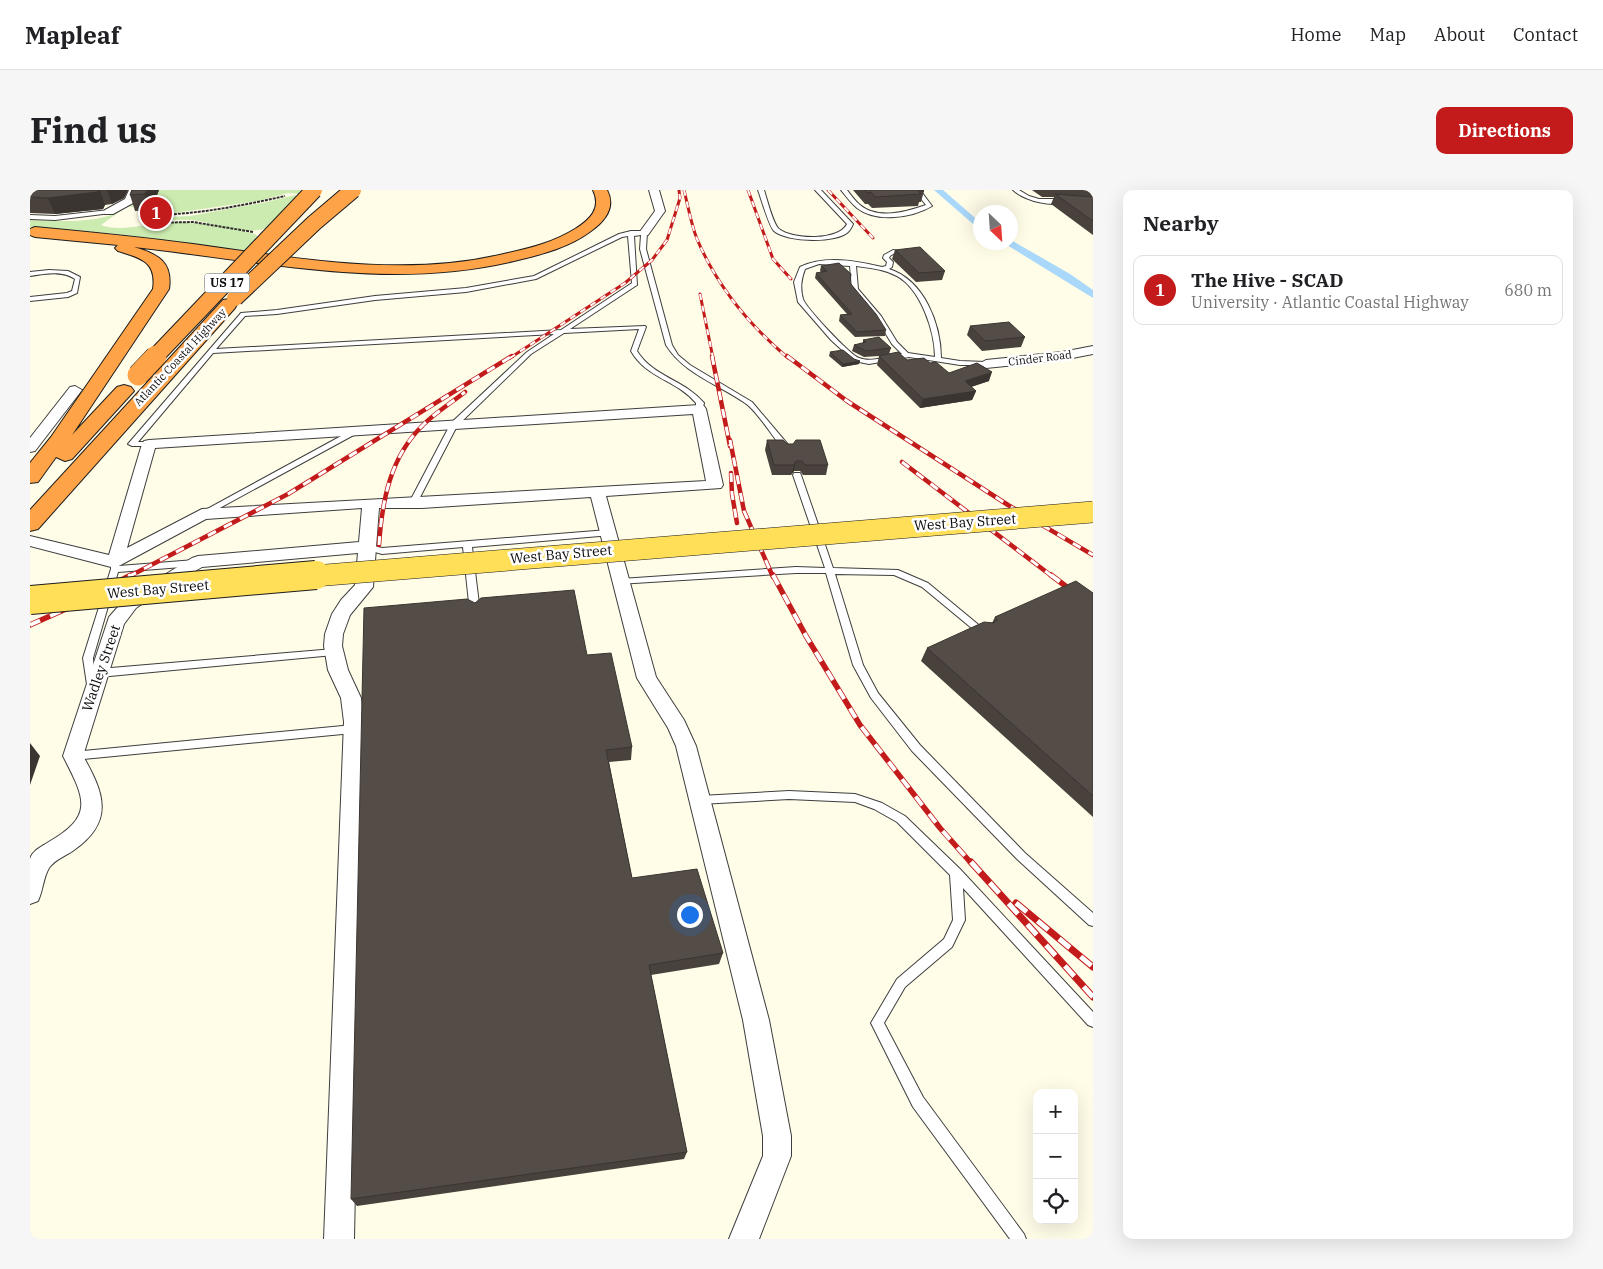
<!DOCTYPE html>
<html lang="en">
<head>
<meta charset="utf-8">
<style>
  body { margin:0; font-family:"IBM Plex Serif",serif; background:#f6f6f6; color:#202124 }
  .controls { position:absolute; right:15px; bottom:15px; display:grid; overflow:hidden; border-radius:10px; box-shadow:0 5px 20px #0002 }
  .controls button { width:45px; height:45px; display:grid; place-items:center; padding:0; border:0; border-bottom:1px solid #e0e0e0; background:#fff; color:#202124; font:25px sans-serif }
  .compass { position:absolute; left:943px; top:15px; width:45px; height:45px; border-radius:50%; background:#fff; box-shadow:0 5px 20px #0002; rotate:155deg }
  .you { position:absolute; left:659px; top:724px; width:18px; height:18px; margin:-12px; border:4px solid #fff; border-radius:50%; background:#1a73e8; box-shadow:0 0 0 8px #1a73e833 }
  .badge { display:grid; place-items:center; width:32px; height:32px; border-radius:50%; background:#c31b1b; color:#fff; font-size:16px; font-weight:700 }
  .pin { position:absolute; translate:-50% -50%; border:2px solid #fff; box-shadow:0 1px 5px #0006 }
  .list { margin:0; padding:0; list-style:none }
  h2 { display:flex; justify-content:space-between; align-items:center; height:65px; margin:0; padding:0 20px; font-size:21px }
  h2 small { font-size:16px; font-weight:400; color:#757577 }
  .list li { display:grid; grid-template-columns:32px 1fr auto; gap:15px; align-items:center; box-sizing:border-box; height:70px; margin:0 10px 10px; padding:0 10px; border:1px solid #e0e0e0; border-radius:10px }
  .list b { display:block; font-size:19px; white-space:nowrap }
  .list p { margin:0; font-size:16px; white-space:nowrap; color:#757577 }
  .list em { font-size:16px; font-style:normal; color:#757577 }
  .icon { flex:none; width:28px; height:28px; fill:none; stroke:currentColor; stroke-width:2; stroke-linecap:round; stroke-linejoin:round }
  .map { position:relative; flex:none; width:1063px; height:1049px; overflow:hidden; border-radius:10px }
  header { display:flex; align-items:center; gap:30px; box-sizing:border-box; height:70px; padding:0 25px; background:#fff; border-bottom:1px solid #e0e0e0 }
  header strong { font-size:24px }
  nav { display:flex; gap:28px; margin-inline-start:auto; font-size:18px }
  .intro { display:flex; align-items:center; justify-content:space-between; box-sizing:border-box; height:120px; padding:0 30px }
  h1 { margin:0; font-size:35px }
  .button { padding:12px 22px; border-radius:10px; background:#c31b1b; color:#fff; font-size:18px; font-weight:700 }
  main { display:flex; gap:30px; padding:0 30px }
  aside { flex:1; background:#fff; border-radius:10px; box-shadow:0 5px 20px #0002 }
  .map>svg:first-child { display:block }
</style>
</head>
<body>
<header>
<strong>Mapleaf</strong>
<nav><a>Home</a><a>Map</a><a>About</a><a>Contact</a></nav>
</header>
<div class="intro"><h1>Find us</h1><a class="button">Directions</a></div>
<main>
<div class="map">
<svg width="1063" height="1049" viewBox="0 0 1063 1049">
  <rect width="100%" height="100%" fill="#fffce8"/>
  <g fill="#ccebb0">
    <path d="M 109,0 L 273,0 L 269,4 L 258,3 L 228,11 L 144,23 L 129,23 L 130,15 L 96,17 L 71,35 C 89,43 124,32 144,32 C 170,32 200,38 225,44 L 229,48 L 218,61 L 169,57 L 136,50 L 77,43 L 0,37 L 0,30 C 27,31 76,35 97,16 C 102,11 105,5 109,0 Z"/>
    <path d="M 265,5 L 268,6 C 259,15 251,27 241,35 C 224,49 182,32 161,30 C 148,29 135,31 122,32 L 119,28 L 160,26 L 237,12 Z"/>
  </g>
  <g fill="none" stroke-linecap="round" stroke-linejoin="round">
    <g fill="#a9d8fa" fill-rule="evenodd">
      <polygon points="904,0 913,0 951,33 951,41"/>
      <polygon points="981,50 1040,84 1063,100 1063,108 972,52 981,52"/>
    </g>
    <g stroke="#3e3e3e" stroke-width="2">
      <g id="lane">
        <path d="M 728,0 L 734,0 C 737,9 743,34 749,39 C 763,50 809,51 817,34 L 785,0 L 791,0 L 823,34 C 822,36 821,39 819,41 C 808,54 756,52 744,41 C 739,36 731,8 728,0 Z"/>
        <path d="M 811,0 L 817,0 C 821,5 825,11 830,15 C 848,30 876,22 896,15 L 884,0 L 890,0 L 902,16 C 882,28 846,33 827,18 C 821,13 816,6 811,0 Z"/>
        <path d="M 983,0 L 989,0 L 999,6 L 1009,9 L 1035,9 L 1038,11 C 1023,18 995,11 983,0 Z"/>
        <polygon points="79,20 82,22 81,23 25,30 0,29 0,25 25,26"/>
        <path d="M 601,41 L 614,41 L 617,43 L 616,59 L 642,155 L 648,165 L 660,175 L 722,212 L 760,257 L 760,261 L 754,261 C 745,249 726,220 715,213 C 688,194 654,184 636,155 L 610,59 L 611,45 L 604,46 L 607,95 L 540,139 L 615,136 L 616,137 L 607,161 C 623,187 655,190 674,213 L 672,221 L 666,221 L 666,213 C 647,190 617,189 601,161 L 609,139 L 534,143 L 501,164 L 427,236 L 387,313 L 383,315 L 379,313 L 421,233 L 497,162 L 524,144 L 183,163 L 108,252 L 122,252 L 122,256 L 102,256 L 98,254 L 211,123 L 247,120 L 345,106 L 436,98 L 504,86 L 589,44 ZM 598,46 L 602,93 L 531,140 L 186,159 L 215,126 L 247,124 L 345,110 L 436,102 L 506,89 L 592,47 Z"/>
        <path d="M 863,60 L 868,61 L 860,66 L 859,68 L 863,72 L 862,77 L 859,79 C 894,90 911,134 911,168 L 930,171 L 956,172 L 958,173 L 958,175 L 930,175 L 879,167 L 839,174 L 824,171 L 801,150 L 768,112 L 764,92 L 770,77 C 795,65 827,71 852,77 L 856,76 L 857,72 L 853,68 L 854,65 ZM 789,74 L 820,76 L 822,99 L 846,128 L 862,154 L 872,164 C 859,166 841,173 829,168 C 820,165 776,118 773,109 C 770,98 771,90 775,79 ZM 826,76 C 840,78 854,79 867,86 C 891,99 905,142 905,167 L 878,163 L 867,152 L 851,126 L 828,99 Z"/>
        <path d="M 19,80 L 38,81 L 50,87 L 47,103 L 38,107 L 0,111 L 0,107 L 37,103 L 42,101 L 45,89 C 32,80 15,84 0,86 L 0,82 Z"/>
        <polygon points="324,239 327,239 331,241 175,326 172,327 168,324"/>
        <polygon points="764,283 770,283 771,285 803,378 868,380 898,393 956,441 958,443 956,445 950,445 892,397 864,385 805,384 833,475 848,503 890,555 995,663 1063,723 1063,736 1059,735 987,669 882,561 841,508 823,475 796,383 766,383 588,394 587,392 591,389 766,377 795,378 763,285"/>
        <polygon points="578,340 581,341 581,345 442,357 450,422 445,425 440,422 433,357 352,364 334,359 333,357 337,354 352,358"/>
        <polygon points="85,370 88,371 89,376 165,370 169,373 165,376 88,382 63,468 64,483 69,479 304,459 309,462 304,465 69,487 64,483 66,498 64,501 58,501 53,468 81,379 81,373"/>
        <polygon points="323,535 327,536 328,539 327,542 323,543 43,570 39,569 38,566 39,563 43,562"/>
        <polygon points="759,601 825,604 852,613 875,626 930,679 1063,822 1063,837 1058,835 933,698 935,730 922,757 875,797 854,833 893,907 994,1044 996,1049 980,1049 883,917 841,833 867,789 914,749 923,730 920,685 867,632 844,619 825,612 759,609 670,614 666,613 665,610 666,607 670,606"/>
      </g>
    </g>
    <g stroke="#3e3e3e" stroke-width="2">
      <g id="street">
        <polygon points="99,0 109,0 103,13 83,24 75,24 74,22 75,20 95,9"/>
        <polygon points="619,0 629,0 635,21 618,45 614,46 609,43 625,21"/>
        <polygon points="1063,156 1063,164 1032,170 956,178 949,174 956,170 1032,162"/>
        <polygon points="45,196 52,200 5,261 0,262 0,248 40,197"/>
        <path d="M 669,215 L 674,216 L 676,219 L 693,295 L 691,298 L 576,306 L 626,487 L 654,530 L 666,556 L 739,830 L 761,946 L 761,966 L 729,1049 L 699,1049 L 733,966 L 733,946 L 713,830 L 646,556 L 638,538 L 607,488 L 561,307 L 392,318 L 349,318 L 343,397 L 320,425 L 313,444 L 312,456 L 318,480 L 331,508 L 334,532 L 324,1049 L 294,1049 L 314,532 L 311,508 L 298,480 L 294,456 L 295,444 L 302,424 L 311,410 L 325,395 L 328,363 L 172,377 L 120,408 L 106,418 L 94,434 L 53,566 C 74,603 85,631 44,660 C 36,666 25,669 19,678 C 13,688 13,701 8,711 L 0,714 C 0,702 0,679 0,669 C 2,661 11,657 17,653 C 65,626 55,609 33,566 L 79,427 L 94,410 L 162,368 L 168,366 L 329,352 L 332,318 L 176,329 L 85,378 L 0,356 L 0,346 L 79,365 L 112,254 L 114,251 L 119,250 ZM 663,224 L 676,291 L 172,319 L 97,358 L 125,258 Z"/>
      </g>
    </g>
    <g stroke="#1c1c1c" stroke-width="2">
      <g id="highway">
        <path d="M 563,0 L 577,0 C 586,17 575,31 561,41 C 540,57 513,64 488,70 C 360,102 233,71 104,57 C 128,64 143,72 139,99 L 42,245 L 87,197 L 94,195 L 101,197 L 104,201 L 42,269 L 35,271 L 26,267 L 8,292 L 0,293 L 0,273 L 21,247 L 123,99 C 127,71 110,68 88,61 L 85,58 L 88,55 L 5,47 L 0,45 L 0,39 L 5,37 C 58,42 110,47 163,54 C 267,68 374,89 478,63 C 501,58 524,52 545,39 C 560,30 572,18 563,0 Z"/>
        <polygon points="199,109 205,110 207,114 205,118 8,339 0,341 0,320 193,110"/>
      </g>
    </g>
    <path stroke="#2d2d2d" stroke-width="2" stroke-dasharray="3 1" stroke-linecap="butt" d="M 223,42 L 163,32 L 117,33 L 119,25 C 164,25 211,16 255,6"/>
    <use href="#lane" fill="#fff" fill-rule="evenodd"/>
    <use href="#street" fill="#fff" fill-rule="evenodd"/>
    <use href="#highway" fill="#fea347" fill-rule="evenodd"/>
    <g stroke="#c31b1b" stroke-width="3">
      <g id="rail-far3">
        <path d="M 654,0 C 658,16 661,34 667,49 C 687,96 719,135 758,168"/>
        <polyline points="718,0 743,69 761,89"/>
        <polyline points="798,0 843,48"/>
        <polyline points="670,104 683,168"/>
        <polyline points="480,168 595,93 622,70 637,50 650,8 649,0"/>
      </g>
    </g>
    <g stroke="#c31b1b" stroke-width="4.5">
      <g id="rail-far2">
        <polyline points="682,166 700,256"/>
        <polyline points="757,166 817,211 978,315 1063,365"/>
        <polyline points="700,250 714,321 743,387"/>
        <polyline points="872,272 1023,387"/>
        <polyline points="701,283 702,304 707,333"/>
        <path d="M 349,355 C 352,311 360,267 393,235 C 405,223 421,213 435,202"/>
        <polyline points="98,387 258,304 482,166"/>
      </g>
    </g>
    <g stroke="#c31b1b" stroke-width="5.5">
      <g id="rail-far1">
        <polyline points="743,385 776,446 830,535 910,638 942,674"/>
        <polyline points="1021,385 1063,417"/>
        <polyline points="0,435 38,418 101,385"/>
      </g>
    </g>
    <g stroke="#c31b1b" stroke-width="7">
      <g id="rail">
        <polyline points="941,672 1063,807"/>
        <polyline points="986,713 1063,777"/>
      </g>
    </g>
    <use href="#rail-far3" stroke="#fff" stroke-width="2" stroke-dasharray="6" stroke-linecap="butt"/>
    <use href="#rail-far2" stroke="#fff" stroke-width="3" stroke-dasharray="9" stroke-linecap="butt"/>
    <use href="#rail-far1" stroke="#fff" stroke-width="4" stroke-dasharray="11" stroke-linecap="butt"/>
    <use href="#rail" stroke="#fff" stroke-width="5" stroke-dasharray="14" stroke-linecap="butt"/>
    <g stroke="#1c1c1c" stroke-width="22" stroke-linecap="butt">
      <polyline id="primary-bridge-far1" points="272,387 1063,322"/>
    </g>
    <g stroke="#1c1c1c" stroke-width="30" stroke-linecap="butt">
      <polyline id="primary-bridge" points="0,410 286,385"/>
    </g>
    <g stroke="#1c1c1c" stroke-width="18" stroke-linecap="butt">
      <g id="highway-bridge-far1">
        <polyline points="205,108 284,33 323,0"/>
        <polyline points="124,168 284,0"/>
      </g>
    </g>
    <g stroke="#1c1c1c" stroke-width="22" stroke-linecap="butt">
      <polyline id="highway-bridge" points="108,185 126,166"/>
    </g>
    <use href="#primary-bridge-far1" stroke="#ffde58" stroke-width="21"/>
    <use href="#primary-bridge" stroke="#ffde58" stroke-width="28"/>
    <use href="#highway-bridge-far1" stroke="#fea347" stroke-width="16"/>
    <use href="#highway-bridge" stroke="#fea347" stroke-width="21"/>
  </g>
  <g fill="#48413c">
    <polygon points="0,0 98,0 94,8 82,14 75,15 73,19 25,24 0,23"/>
    <polygon points="101,0 129,0 121,20 105,21 100,5 101,1"/>
    <polygon points="823,0 893,0 894,1 891,12 889,12 888,16 842,18 838,14 835,14"/>
    <polygon points="1002,0 1063,0 1063,45 1021,14 1024,7 1012,7"/>
    <polygon points="865,60 915,81 912,90 886,92 862,69"/>
    <polygon points="791,76 820,93 856,140 855,146 825,147 809,131 810,125 817,124 785,88 786,83 791,82 790,81"/>
    <polygon points="940,136 995,147 991,157 952,161 937,145"/>
    <polygon points="833,150 861,158 859,164 877,170 900,173 919,183 959,191 941,197 946,201 942,210 890,218 847,175 849,166 834,167 822,161 824,155 833,153"/>
    <polygon points="800,162 829,174 812,177 799,166"/>
    <polygon points="737,250 757,254 798,275 796,285 773,285 770,281 764,281 761,285 742,285 735,260"/>
    <polygon points="1063,403 1063,627 891,471 897,458 962,433 965,427"/>
    <polygon points="445,413 557,465 602,557 601,570 579,572 602,688 693,763 689,774 621,785 657,962 654,969 327,1016 321,1009"/>
  </g>
  <g fill="#3b3531">
    <polygon points="70,0 75,15 73,19 25,24 18,8"/>
    <polygon points="77,0 98,0 94,8 82,14"/>
    <polygon points="117,0 129,0 121,20 115,4"/>
    <polygon points="830,171 829,174 812,177 813,174"/>
    <polygon points="962,182 959,191 931,200 935,191"/>
    <polygon points="946,201 942,210 890,218 893,209"/>
    <polygon points="766,271 764,281 761,285 764,275"/>
    <polygon points="0,553 10,566 0,595"/>
  </g>
  <g fill="#544c46" stroke="#3b3531">
    <polygon points="0,0 69,0 67,2 18,8 0,7"/>
    <polygon points="102,0 117,0 115,4 100,5"/>
    <polygon points="835,0 893,0 894,1 888,1 891,4 845,7 841,2 837,3"/>
    <polygon points="1025,4 1063,7 1063,31"/>
    <polygon points="890,57 915,81 889,83 865,60"/>
    <polygon points="809,73 821,84 820,93 846,124 856,140 827,142 810,125 822,124 786,83 797,81 791,76"/>
    <polygon points="979,132 995,147 955,151 940,136"/>
    <polygon points="849,147 861,158 836,161 824,155 836,152 833,150"/>
    <polygon points="813,160 824,169 830,171 813,174 800,162"/>
    <polygon points="868,162 877,170 894,168 900,173 906,172 919,183 947,173 962,182 935,191 946,201 893,209 849,166"/>
    <polygon points="737,250 753,250 757,254 763,254 766,250 790,250 798,275 775,275 772,271 766,271 764,275 744,275"/>
    <polygon points="1046,391 1063,403 1063,606 897,458 954,432 964,433 967,430 965,427"/>
    <polygon points="544,400 557,465 581,463 602,557 576,560 602,688 667,679 693,763 619,775 657,962 321,1009 334,418 437,409 445,413 451,408"/>
  </g>
  <g text-anchor="middle" stroke-width="5" stroke-linejoin="round" paint-order="stroke">
    <g font-size="11" fill="#0b0b0b" stroke="#fff">
      <text transform="translate(150 167) rotate(-47)" y="4">Atlantic Coastal Highway</text>
      <text transform="translate(1010 168) rotate(-7)" y="4">Cinder Road</text>
    </g>
    <rect fill="#fff" stroke="#545454" stroke-width="1" x="174.5" y="83.5" width="45" height="19" rx="4"/>
    <g font-size="12" font-weight="bold" fill="#0b0b0b">
      <text x="197" y="97">US 17</text>
    </g>
    <g font-size="14" fill="#0b0b0b" stroke="#fff">
      <text transform="translate(935 332) rotate(-4)" y="5">West Bay Street</text>
      <text transform="translate(531 364) rotate(-5)" y="5">West Bay Street</text>
      <text transform="translate(128 399) rotate(-5)" y="5">West Bay Street</text>
      <text transform="translate(71 478) rotate(-71)" y="5">Wadley Street</text>
    </g>
  </g>
</svg>
<div class="controls">
<button>+</button>
<button>−</button>
<button><svg class="icon" aria-label="locate" viewBox="0 0 24 24"><circle cx="12" cy="12" r="6"/><path d="M12 2v4M12 18v4M2 12h4M18 12h4"/></svg></button>
</div>
<svg class="compass" viewBox="-18 -18 36 36"><path d="M0-13l5 13h-10z" fill="#e53935"/><path d="M0 13l5-13h-10z" fill="#757577"/></svg>
<div class="you"></div>
<div class="pin badge" style="left:126px;top:23px">1</div>
</div>
<aside>
<h2>Nearby<small></small></h2>
<ul class="list">
<li><span class="badge">1</span><div><b>The Hive - SCAD</b><p>University · Atlantic Coastal Highway</p></div><em>680 m</em></li>
</ul>
</aside>
</main>
</body>
</html>
